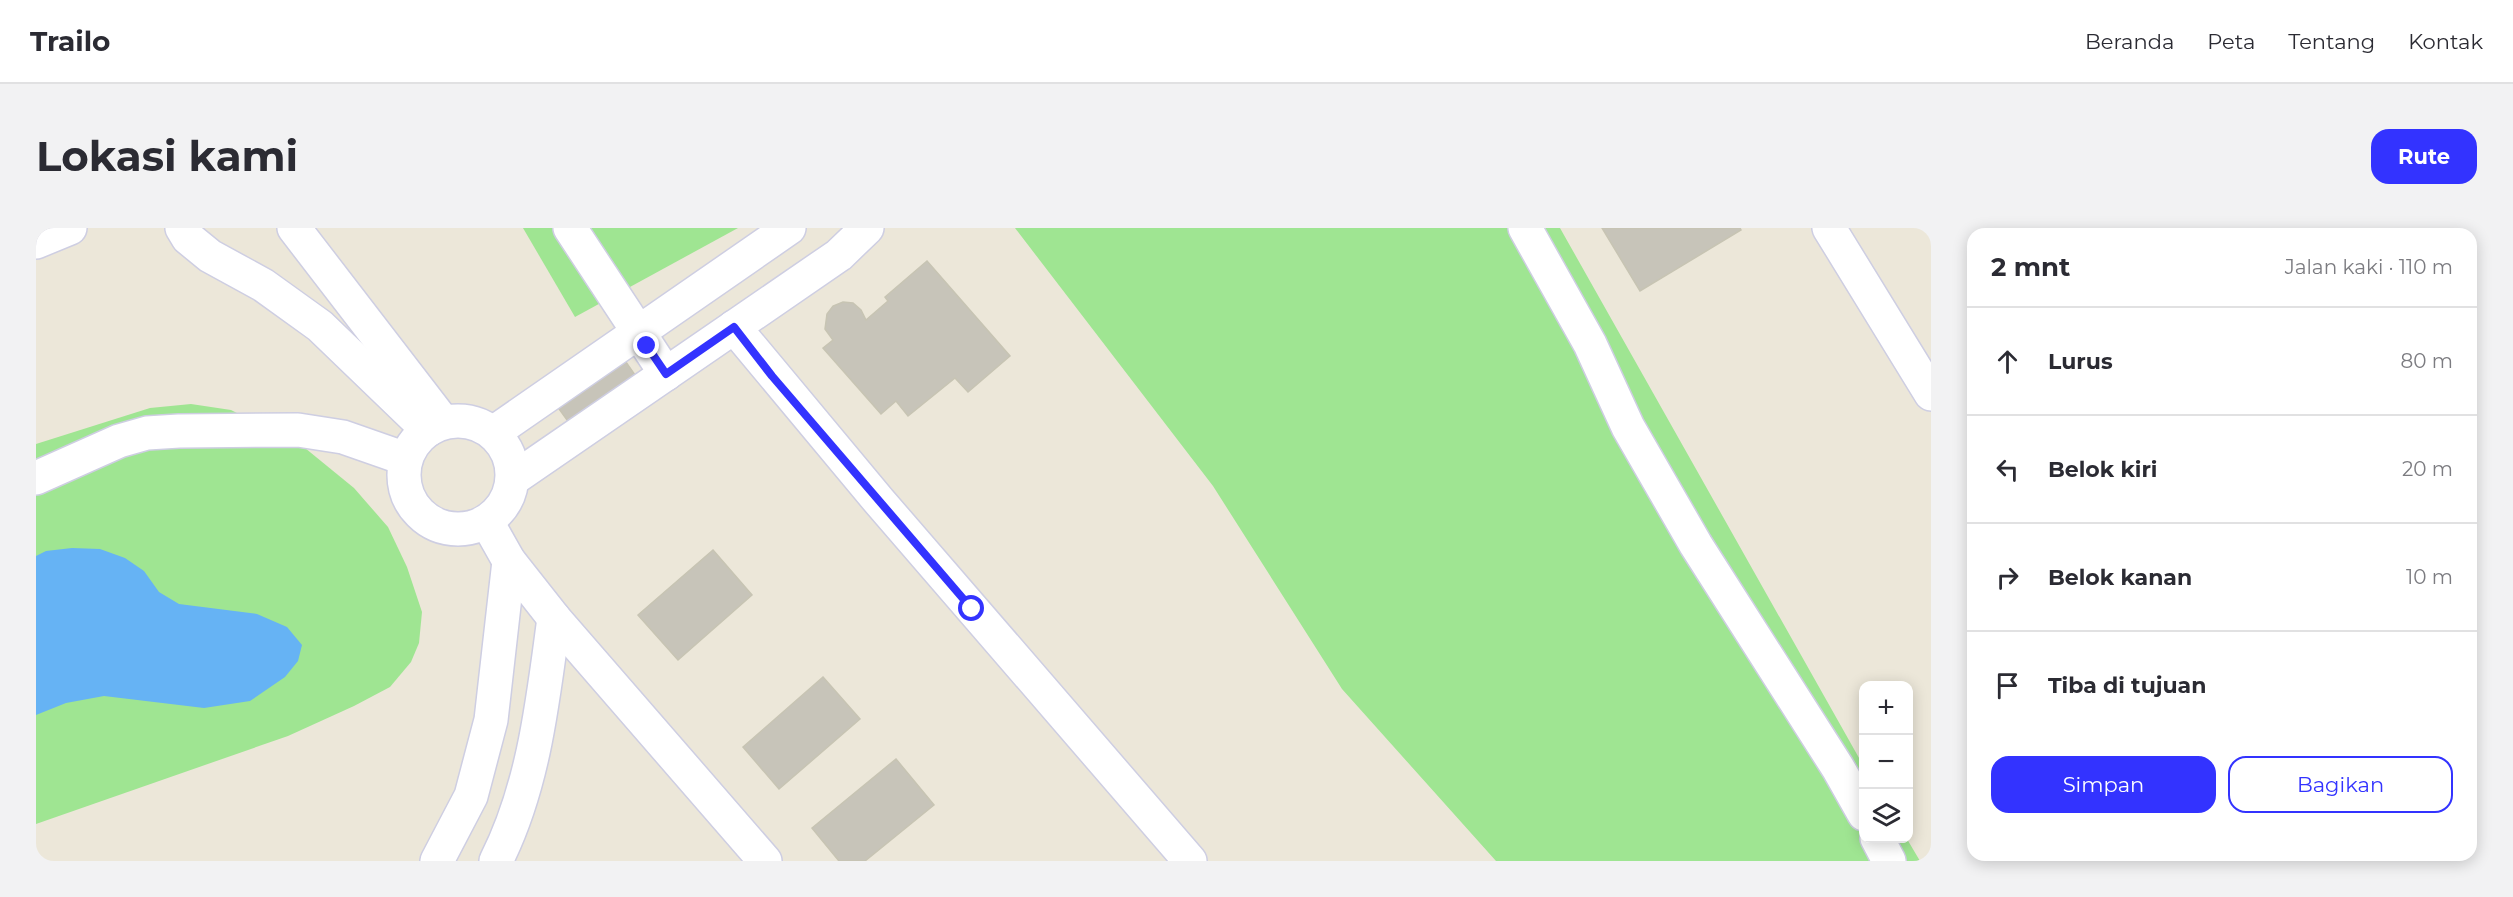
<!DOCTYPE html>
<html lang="id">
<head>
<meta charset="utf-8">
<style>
  body { margin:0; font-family:Montserrat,sans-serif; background:#f2f2f3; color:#2b2b33 }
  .controls { position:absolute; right:18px; bottom:18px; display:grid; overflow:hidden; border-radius:12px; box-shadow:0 3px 15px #0003 }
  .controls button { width:54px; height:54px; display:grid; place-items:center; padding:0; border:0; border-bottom:2px solid #e1e1e2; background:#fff; color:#2b2b33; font:30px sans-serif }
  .stop { position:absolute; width:18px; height:18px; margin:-14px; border:4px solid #33f; border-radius:50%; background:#fff }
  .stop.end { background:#33f; border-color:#fff; box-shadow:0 2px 6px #0008 }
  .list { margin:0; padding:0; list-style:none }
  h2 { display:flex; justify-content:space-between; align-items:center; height:78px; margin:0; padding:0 24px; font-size:26px }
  h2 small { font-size:20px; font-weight:400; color:#7c7c81 }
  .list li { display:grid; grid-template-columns:39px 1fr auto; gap:18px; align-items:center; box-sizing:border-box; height:108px; padding:0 24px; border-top:2px solid #e1e1e2 }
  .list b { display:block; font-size:22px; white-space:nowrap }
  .list em { font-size:20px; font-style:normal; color:#7c7c81 }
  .actions { display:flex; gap:12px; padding:18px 24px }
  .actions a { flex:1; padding:14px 0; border:2px solid #33f; border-radius:18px; text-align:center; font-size:21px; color:#33f }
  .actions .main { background:#33f; color:#fff }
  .icon { flex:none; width:33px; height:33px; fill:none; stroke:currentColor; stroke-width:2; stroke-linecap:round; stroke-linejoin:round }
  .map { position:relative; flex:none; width:1895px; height:633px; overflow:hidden; border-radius:18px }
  header { display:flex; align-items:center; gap:36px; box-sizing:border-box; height:84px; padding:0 30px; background:#fff; border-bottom:2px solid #e1e1e2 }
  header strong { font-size:28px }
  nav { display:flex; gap:33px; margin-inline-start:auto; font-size:21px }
  .intro { display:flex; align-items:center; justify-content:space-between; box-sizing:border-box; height:144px; padding:0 36px }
  h1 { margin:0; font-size:42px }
  .button { padding:15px 27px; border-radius:18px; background:#33f; color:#fff; font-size:21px; font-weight:700 }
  main { display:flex; gap:36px; padding:0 36px }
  aside { flex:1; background:#fff; border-radius:18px; box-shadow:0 3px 15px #0003 }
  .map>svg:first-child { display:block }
</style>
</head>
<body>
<header>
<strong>Trailo</strong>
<nav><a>Beranda</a><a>Peta</a><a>Tentang</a><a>Kontak</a></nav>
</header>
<div class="intro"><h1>Lokasi kami</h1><a class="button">Rute</a></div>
<main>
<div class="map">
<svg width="1895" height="633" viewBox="0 0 1895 633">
  <rect width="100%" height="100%" fill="#ece7d9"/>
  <g fill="#9fe592">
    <polygon points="487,0 702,0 539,89"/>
    <polygon points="979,0 1524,0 1827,537 1828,610 1871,611 1884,633 1460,633 1306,461 1177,258"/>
    <polygon points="155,176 195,182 269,220 318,260 352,299 371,339 386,384 383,415 375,434 354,459 318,478 252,508 0,596 0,216 114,180"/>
  </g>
  <polygon fill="#66b3f4" points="36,320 64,321 89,330 108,343 123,364 143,376 221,386 251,399 266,417 262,433 249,449 214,473 168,480 68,468 30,475 0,487 0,328 10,323"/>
  <g fill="#c7c4b9" stroke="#c7c4b3" stroke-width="1.5">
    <polygon points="1566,0 1704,0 1705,2 1604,63"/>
    <polygon points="891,33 974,128 932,164 919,150 872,188 860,173 845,186 787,120 797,112 789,101 791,86 797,78 807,74 817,75 825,82 830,92 852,73 849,69"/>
    <polygon points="585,127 606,157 539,203 518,174"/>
    <polygon points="677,322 716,367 642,432 602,387"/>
    <polygon points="787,449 824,491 743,561 707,519"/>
    <polygon points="860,531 898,577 829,633 803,633 776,600"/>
  </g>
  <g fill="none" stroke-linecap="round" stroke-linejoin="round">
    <g stroke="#cecee2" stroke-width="36">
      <g id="minor">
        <polyline points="146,0 152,10 174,28 227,57 284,98 392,202"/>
        <polyline points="258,0 405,191"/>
        <polyline points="534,0 630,146"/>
        <polyline points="1489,0 1554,116 1592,199 1660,317 1802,540 1828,586"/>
        <polyline points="1793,0 1895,166"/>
        <polyline points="0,14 34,0"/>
        <polyline points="698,99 843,273 1154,633"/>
        <circle cx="422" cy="247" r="54"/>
        <polyline points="457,205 753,0"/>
        <polyline points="0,250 83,213 111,205 143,203 262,202 307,209 370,231"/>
        <polyline points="477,251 803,27 831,0"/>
        <polyline points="451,294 473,333 518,390 729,633"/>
        <polyline points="1841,610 1853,633"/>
        <polyline points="401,633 435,568 455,492 473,333"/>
        <path d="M 460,633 C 498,558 507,472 518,390"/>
      </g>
    </g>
    <use href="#minor" stroke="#fff" stroke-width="33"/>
  </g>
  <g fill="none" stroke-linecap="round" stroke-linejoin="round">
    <polyline stroke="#33f" stroke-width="8" points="611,118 630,146 698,99 736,148 936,381"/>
  </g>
</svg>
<div class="controls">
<button>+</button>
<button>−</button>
<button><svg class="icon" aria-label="layers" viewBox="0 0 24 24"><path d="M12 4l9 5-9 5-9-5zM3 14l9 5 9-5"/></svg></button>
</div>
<div class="stop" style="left:936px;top:381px"></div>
<div class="stop end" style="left:611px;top:118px"></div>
</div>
<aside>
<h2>2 mnt<small>Jalan kaki · 110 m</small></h2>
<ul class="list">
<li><svg class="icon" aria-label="ahead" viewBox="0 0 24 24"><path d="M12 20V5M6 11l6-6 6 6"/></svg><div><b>Lurus</b></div><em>80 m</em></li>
<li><svg class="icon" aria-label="left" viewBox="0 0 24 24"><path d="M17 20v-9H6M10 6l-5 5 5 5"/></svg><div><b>Belok kiri</b></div><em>20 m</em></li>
<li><svg class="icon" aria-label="right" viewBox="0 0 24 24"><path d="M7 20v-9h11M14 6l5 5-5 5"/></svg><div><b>Belok kanan</b></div><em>10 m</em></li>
<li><svg class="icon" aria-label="arrive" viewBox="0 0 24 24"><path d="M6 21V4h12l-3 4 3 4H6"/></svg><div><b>Tiba di tujuan</b></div></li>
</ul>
<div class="actions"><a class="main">Simpan</a><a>Bagikan</a></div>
</aside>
</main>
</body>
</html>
